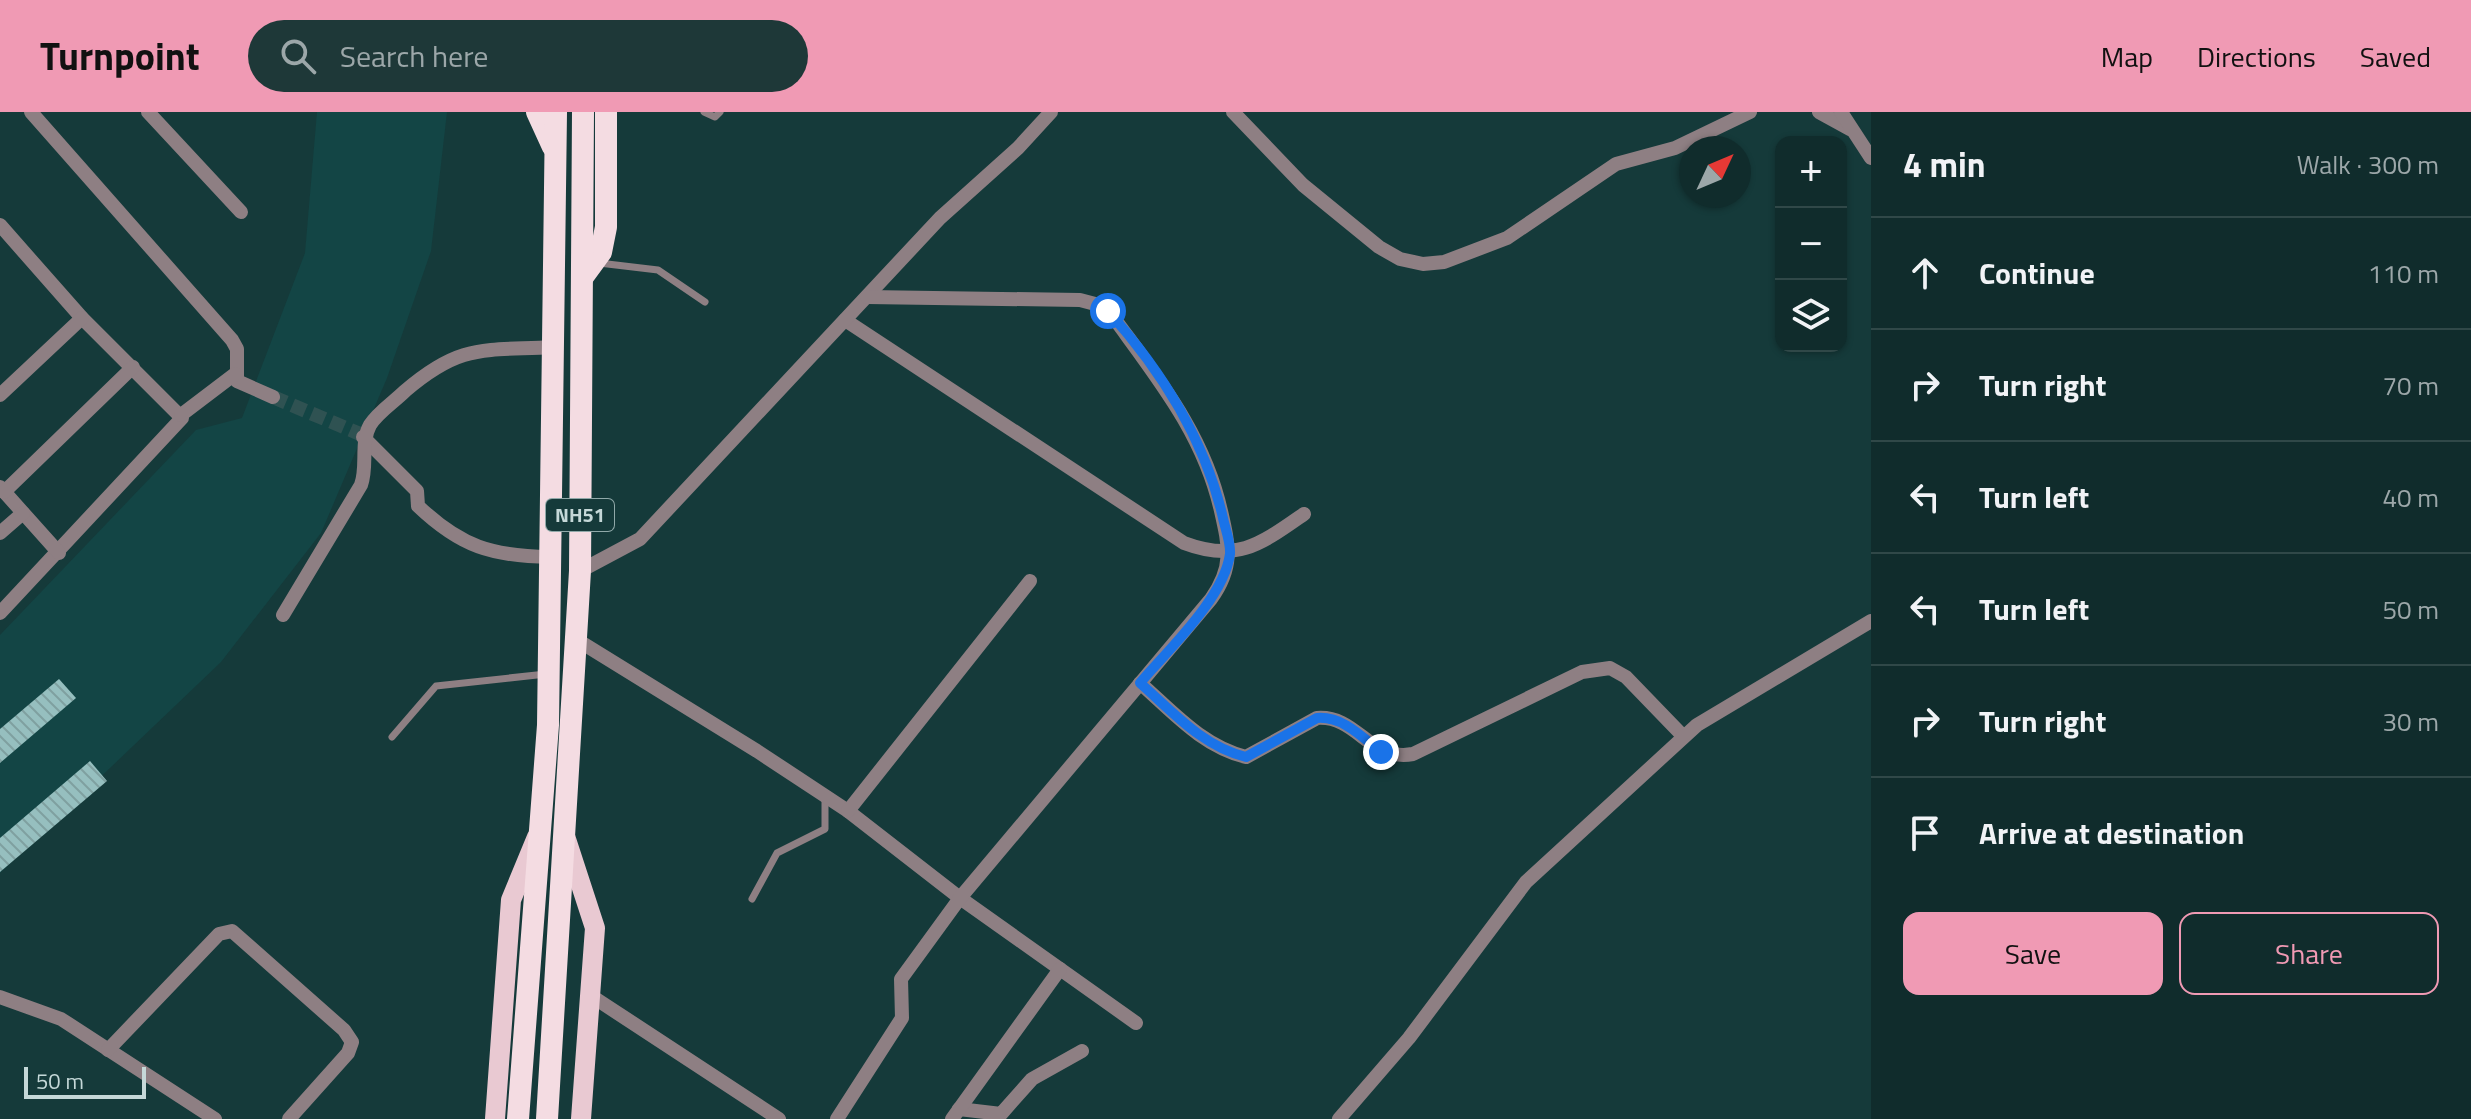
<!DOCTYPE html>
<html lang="en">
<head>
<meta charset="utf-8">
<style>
  body { margin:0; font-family:"Titillium Web",sans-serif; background:#1e3838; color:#f1f3f6 }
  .controls { position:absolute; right:24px; top:24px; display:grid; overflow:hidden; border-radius:16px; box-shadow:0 2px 6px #0004 }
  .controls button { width:72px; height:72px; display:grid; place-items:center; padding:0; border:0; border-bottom:2px solid #304848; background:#102c2c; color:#f1f3f6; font:40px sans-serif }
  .compass { position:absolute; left:1679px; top:24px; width:72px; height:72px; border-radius:50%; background:#102c2c; box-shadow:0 2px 6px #0004; rotate:46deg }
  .scale { position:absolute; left:24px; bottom:20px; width:122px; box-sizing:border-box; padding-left:8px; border:4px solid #c5d8d8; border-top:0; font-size:22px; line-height:28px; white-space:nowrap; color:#c5d8d8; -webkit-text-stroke:6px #153a3a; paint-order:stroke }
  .stop { position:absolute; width:24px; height:24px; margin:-18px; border:6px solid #1a73e8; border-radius:50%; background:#fff }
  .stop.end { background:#1a73e8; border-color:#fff; box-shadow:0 2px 8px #0008 }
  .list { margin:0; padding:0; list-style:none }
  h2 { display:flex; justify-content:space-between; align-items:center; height:104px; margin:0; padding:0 32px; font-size:34px }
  h2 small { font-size:26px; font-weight:400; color:#9ca7a9 }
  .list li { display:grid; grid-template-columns:52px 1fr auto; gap:24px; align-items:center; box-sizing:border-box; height:112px; padding:0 32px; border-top:2px solid #304848 }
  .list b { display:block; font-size:30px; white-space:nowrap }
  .list em { font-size:26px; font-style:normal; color:#9ca7a9 }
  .actions { display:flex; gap:16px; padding:24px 32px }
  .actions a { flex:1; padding:18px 0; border:2px solid #f09ab4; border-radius:16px; text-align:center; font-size:28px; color:#f09ab4 }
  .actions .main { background:#f09ab4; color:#111 }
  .icon { flex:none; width:44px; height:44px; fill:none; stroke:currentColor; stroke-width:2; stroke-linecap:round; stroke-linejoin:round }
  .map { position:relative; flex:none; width:1871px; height:1007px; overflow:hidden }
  header { display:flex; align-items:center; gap:48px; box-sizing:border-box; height:112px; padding:0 40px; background:#f09ab4; color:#111 }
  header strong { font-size:38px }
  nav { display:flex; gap:44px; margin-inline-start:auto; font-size:28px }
  .search { width:560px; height:72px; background:#1e3838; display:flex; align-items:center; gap:20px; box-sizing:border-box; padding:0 28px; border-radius:44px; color:#9ca7a9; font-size:30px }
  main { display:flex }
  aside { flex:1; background:#102c2c }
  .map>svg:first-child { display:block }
</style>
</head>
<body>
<header>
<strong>Turnpoint</strong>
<div class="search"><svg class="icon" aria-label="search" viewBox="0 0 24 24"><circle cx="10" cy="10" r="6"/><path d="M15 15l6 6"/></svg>Search here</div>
<nav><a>Map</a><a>Directions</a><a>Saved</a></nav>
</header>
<main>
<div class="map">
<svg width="1871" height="1007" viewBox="0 0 1871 1007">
  <defs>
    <pattern id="building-back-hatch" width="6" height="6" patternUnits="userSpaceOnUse" patternTransform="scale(2)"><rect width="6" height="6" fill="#96bfbf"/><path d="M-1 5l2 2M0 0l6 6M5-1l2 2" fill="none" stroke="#7fa0a0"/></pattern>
  </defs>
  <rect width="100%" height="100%" fill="#153a3a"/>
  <polygon fill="#134545" points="317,0 447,0 431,139 387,266 321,421 221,550 0,761 0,523 196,318 242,306 305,141"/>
  <g fill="url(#building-back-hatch)">
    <polygon points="59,567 76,586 0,651 0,617"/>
    <polygon points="90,649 107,669 0,760 0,726"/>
  </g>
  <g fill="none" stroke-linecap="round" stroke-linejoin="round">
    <polyline stroke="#2f5252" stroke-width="14" stroke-dasharray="14 7" stroke-linecap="butt" points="273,285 360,322"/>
    <g stroke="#8e7f83" stroke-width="7">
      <polyline points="704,0 715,5 720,0"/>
      <polyline points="599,151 658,158 705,190"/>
      <polyline points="392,625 436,574 546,562"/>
      <polyline points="752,787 777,741 825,717 825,686"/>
    </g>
    <g stroke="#8e7f83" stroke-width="14">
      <polyline points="31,0 232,228 237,237 237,269 273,285"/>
      <polyline points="148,0 241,100"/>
      <polyline points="1233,0 1303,73 1379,135 1400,147 1423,152 1444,150 1507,126 1616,52 1675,36 1750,0"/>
      <polyline points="1819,0 1850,17"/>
      <polyline points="1841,0 1871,46"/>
      <polyline points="0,113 82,206 182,306 0,501"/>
      <path d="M 845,208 L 1184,431 C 1237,451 1261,432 1304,402"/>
      <polyline points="0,283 82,206"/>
      <polyline points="181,303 235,262"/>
      <path d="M 363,325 L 417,379 L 418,394 C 461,435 492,444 550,445"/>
      <polyline points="0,375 59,441"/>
      <polyline points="4,380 133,255"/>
      <polyline points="0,421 23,401"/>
      <polyline points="580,459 640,427 940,106 1018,36 1051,0"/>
      <path d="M 283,503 L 361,373 C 368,354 360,331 370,313 C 378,300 394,290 405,279 C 461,231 483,239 553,235"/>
      <polyline points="574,526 757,639 848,699 960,786 1136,911"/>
      <path d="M 1140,571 C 1173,600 1202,634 1246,645 L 1317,606 C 1358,603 1369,650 1413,642 L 1582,560 L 1610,556 L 1626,565 L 1683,624"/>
      <polyline points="848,699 1030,469"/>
      <polyline points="590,883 779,1007"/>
      <polyline points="0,885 61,907 215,1007"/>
      <polyline points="108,938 219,822 232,819 344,918 352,930 348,941 289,1007"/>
      <polyline points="959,997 1001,1002 1032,967 1082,939"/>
      <path d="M 837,1007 L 902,906 L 901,867 L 960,786 L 1211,487 C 1234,455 1229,434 1221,399 C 1204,323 1159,268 1114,206 L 1099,193 L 1080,188 L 867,185"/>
      <polyline points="952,1007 1060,857"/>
      <polyline points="1339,1007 1409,926 1526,770 1697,613 1871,509"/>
    </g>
    <g stroke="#e9c9d2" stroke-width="20">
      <polyline points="565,724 595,816 581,1007"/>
      <polyline points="495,1007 511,788 537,725"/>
    </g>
    <g stroke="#f4dce2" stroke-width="22">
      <polyline points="537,0 553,35"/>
      <polyline points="582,166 601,140 606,115 606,0"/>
      <polyline points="518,1007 548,613 556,0"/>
      <polyline points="547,1007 580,459 583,0"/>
    </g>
  </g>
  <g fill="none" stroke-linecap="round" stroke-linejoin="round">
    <path stroke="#1a73e8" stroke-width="10" d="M 1108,199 C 1161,258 1205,328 1223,406 C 1225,416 1231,431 1230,442 C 1224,486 1168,538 1140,571 C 1173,600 1202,634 1246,645 L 1317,606 C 1343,604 1362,625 1381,640"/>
  </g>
  <g text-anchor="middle" stroke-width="8" stroke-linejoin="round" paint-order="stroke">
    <rect fill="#153a3a" stroke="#90a9a9" stroke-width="2" x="546" y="387" width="68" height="32" rx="6"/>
    <g font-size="20" font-weight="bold" fill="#c5d8d8">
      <text x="580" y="410">NH51</text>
    </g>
  </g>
</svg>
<div class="controls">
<button>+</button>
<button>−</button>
<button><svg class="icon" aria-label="layers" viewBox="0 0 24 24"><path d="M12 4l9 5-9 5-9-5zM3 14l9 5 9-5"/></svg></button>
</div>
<svg class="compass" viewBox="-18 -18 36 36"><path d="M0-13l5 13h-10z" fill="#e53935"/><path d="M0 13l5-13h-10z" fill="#9ca7a9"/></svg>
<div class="scale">50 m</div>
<div class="stop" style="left:1108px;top:199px"></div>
<div class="stop end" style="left:1381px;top:640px"></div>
</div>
<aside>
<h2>4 min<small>Walk · 300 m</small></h2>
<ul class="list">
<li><svg class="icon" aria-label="ahead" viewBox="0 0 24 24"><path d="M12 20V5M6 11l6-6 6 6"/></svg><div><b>Continue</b></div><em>110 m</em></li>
<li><svg class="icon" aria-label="right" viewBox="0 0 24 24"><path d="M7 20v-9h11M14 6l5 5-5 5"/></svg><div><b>Turn right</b></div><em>70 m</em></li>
<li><svg class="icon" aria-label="left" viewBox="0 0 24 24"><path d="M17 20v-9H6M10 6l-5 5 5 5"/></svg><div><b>Turn left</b></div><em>40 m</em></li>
<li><svg class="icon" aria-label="left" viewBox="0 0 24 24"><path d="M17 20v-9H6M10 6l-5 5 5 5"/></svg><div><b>Turn left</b></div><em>50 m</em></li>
<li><svg class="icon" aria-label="right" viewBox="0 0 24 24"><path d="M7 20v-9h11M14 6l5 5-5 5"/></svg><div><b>Turn right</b></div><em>30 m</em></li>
<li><svg class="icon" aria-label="arrive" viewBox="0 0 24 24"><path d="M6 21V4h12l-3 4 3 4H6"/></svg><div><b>Arrive at destination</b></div></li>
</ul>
<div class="actions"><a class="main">Save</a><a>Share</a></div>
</aside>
</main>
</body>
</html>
